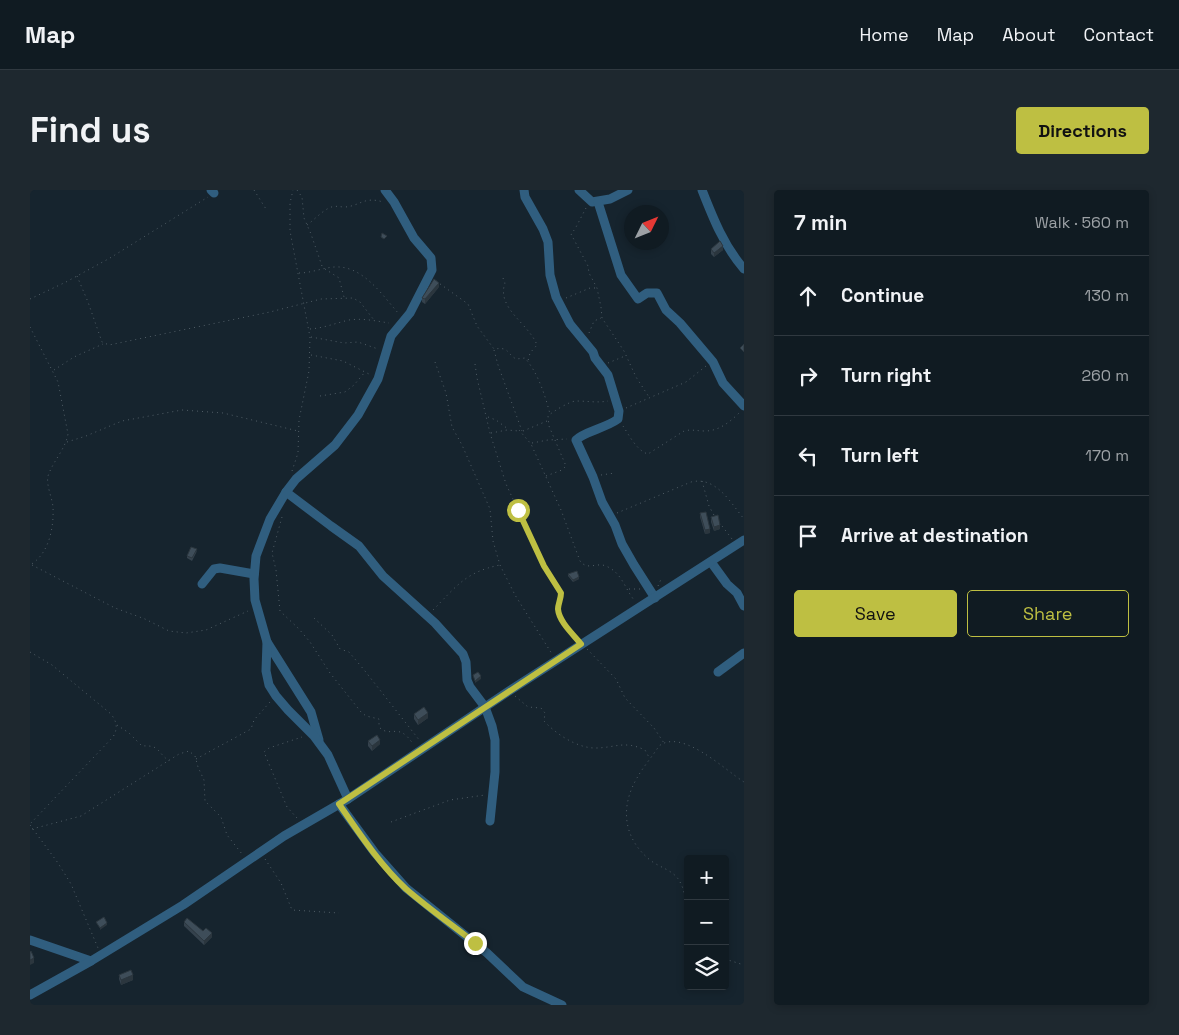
<!DOCTYPE html>
<html lang="en">
<head>
<meta charset="utf-8">
<style>
  body { margin:0; font-family:"Space Grotesk",sans-serif; background:#1e282f; color:#f1f3f6 }
  .controls { position:absolute; right:15px; bottom:15px; display:grid; overflow:hidden; border-radius:5px; box-shadow:0 2px 8px #0003 }
  .controls button { width:45px; height:45px; display:grid; place-items:center; padding:0; border:0; border-bottom:1px solid #303940; background:#101b22; color:#f1f3f6; font:25px sans-serif }
  .compass { position:absolute; left:594px; top:15px; width:45px; height:45px; border-radius:50%; background:#101b22; box-shadow:0 2px 8px #0003; rotate:47deg }
  .stop { position:absolute; width:15px; height:15px; margin:-11px; border:4px solid #bebf42; border-radius:50%; background:#fff }
  .stop.end { background:#bebf42; border-color:#fff; box-shadow:0 1px 5px #0008 }
  .list { margin:0; padding:0; list-style:none }
  h2 { display:flex; justify-content:space-between; align-items:center; height:65px; margin:0; padding:0 20px; font-size:21px }
  h2 small { font-size:16px; font-weight:400; color:#9ca1a5 }
  .list li { display:grid; grid-template-columns:32px 1fr auto; gap:15px; align-items:center; box-sizing:border-box; height:80px; padding:0 20px; border-top:1px solid #303940 }
  .list b { display:block; font-size:19px; white-space:nowrap }
  .list em { font-size:16px; font-style:normal; color:#9ca1a5 }
  .actions { display:flex; gap:10px; padding:15px 20px }
  .actions a { flex:1; padding:11px 0; border:1px solid #bebf42; border-radius:5px; text-align:center; font-size:18px; color:#bebf42 }
  .actions .main { background:#bebf42; color:#111 }
  .icon { flex:none; width:28px; height:28px; fill:none; stroke:currentColor; stroke-width:2; stroke-linecap:round; stroke-linejoin:round }
  .map { position:relative; flex:none; width:714px; height:815px; overflow:hidden; border-radius:5px }
  header { display:flex; align-items:center; gap:30px; box-sizing:border-box; height:70px; padding:0 25px; background:#101b22; border-bottom:1px solid #303940 }
  header strong { font-size:24px }
  nav { display:flex; gap:28px; margin-inline-start:auto; font-size:18px }
  .intro { display:flex; align-items:center; justify-content:space-between; box-sizing:border-box; height:120px; padding:0 30px }
  h1 { margin:0; font-size:35px }
  .button { padding:12px 22px; border-radius:5px; background:#bebf42; color:#111; font-size:18px; font-weight:700 }
  main { display:flex; gap:30px; padding:0 30px }
  aside { flex:1; background:#101b22; border-radius:5px; box-shadow:0 2px 8px #0003 }
  .map>svg:first-child { display:block }
</style>
</head>
<body>
<header>
<strong>Map</strong>
<nav><a>Home</a><a>Map</a><a>About</a><a>Contact</a></nav>
</header>
<div class="intro"><h1>Find us</h1><a class="button">Directions</a></div>
<main>
<div class="map">
<svg width="714" height="815" viewBox="0 0 714 815">
  <rect width="100%" height="100%" fill="#16242e"/>
  <g fill="none" stroke-linecap="round" stroke-linejoin="round">
    <g stroke="#505d66" stroke-width="1" stroke-dasharray="1 4" stroke-linecap="butt">
      <polyline points="224,0 236,19"/>
      <polyline points="267,0 272,7 274,28 281,44 293,79"/>
      <polyline points="556,18 545,39 541,44 558,76 559,83 567,98 571,117 572,128 594,161 606,187 619,207"/>
      <path d="M 277,35 C 284,30 291,22 299,18 C 305,15 309,17 315,17 C 330,16 334,6 353,12"/>
      <polyline points="295,79 309,88 314,107"/>
      <path d="M 269,83 C 281,83 292,78 304,77 C 333,75 352,105 369,124"/>
      <polyline points="47,86 58,112 72,152 79,155 240,122 291,109 323,108 330,112 344,130"/>
      <path d="M 473,88 L 475,93 C 466,118 499,134 507,155 L 500,163 L 498,171"/>
      <path d="M 406,91 L 438,114 L 447,136 L 464,159 C 480,157 475,162 486,169 L 495,168 C 508,183 515,205 520,224"/>
      <polyline points="536,108 560,98 567,98"/>
      <polyline points="0,109 36,92 80,68 178,7"/>
      <path d="M 0,137 L 28,192 L 38,244 C 35,260 23,271 18,286 C 16,295 22,307 23,317 C 24,338 19,364 0,375"/>
      <path d="M 280,139 C 294,138 306,133 319,130 C 333,128 346,131 359,133"/>
      <polyline points="559,143 564,131 571,128"/>
      <polyline points="281,147 314,153 328,152 348,159"/>
      <polyline points="464,160 468,175 492,241"/>
      <polyline points="281,165 313,171 341,185"/>
      <polyline points="405,172 416,203 422,237 432,255 460,319 463,351 470,375 485,405 522,464"/>
      <polyline points="578,173 595,166"/>
      <path d="M 445,174 L 447,188 L 460,243 L 476,294 L 514,376 L 531,403 C 531,409 528,414 528,419 C 529,430 540,440 546,448"/>
      <polyline points="24,180 44,167 73,154"/>
      <polyline points="290,206 315,202 324,195 335,182"/>
      <polyline points="596,218 656,192 676,176"/>
      <polyline points="458,227 466,230 478,239"/>
      <path d="M 593,236 C 599,245 607,261 618,264 L 654,241 C 661,239 667,241 675,241 C 689,241 700,232 710,222"/>
      <path d="M 489,240 L 501,254 L 531,320 L 550,371 C 558,381 566,372 576,376 C 592,383 594,397 604,410"/>
      <polyline points="493,241 517,231"/>
      <polyline points="461,243 477,240 489,241"/>
      <polyline points="37,252 56,246 92,231 152,220 193,223 268,241"/>
      <polyline points="502,253 518,250 537,249"/>
      <polyline points="262,281 268,263 269,230 279,181 280,147 260,41 260,13 263,0"/>
      <polyline points="571,285 585,283"/>
      <path d="M 516,286 L 532,280 L 536,276 L 519,236 L 518,226 C 522,222 540,211 546,211 C 557,211 567,213 578,211"/>
      <polyline points="672,291 679,316 685,327"/>
      <path d="M 587,323 L 661,292 C 686,286 700,312 714,329"/>
      <path d="M 252,327 L 242,363 L 246,380 L 250,421 L 269,439 L 280,452 L 300,483 L 331,522 L 336,526 L 349,529 L 349,537 C 361,549 368,531 383,554"/>
      <polyline points="689,332 702,349"/>
      <polyline points="2,375 85,418 115,429 139,441 156,443 176,440 218,421"/>
      <polyline points="628,396 632,387"/>
      <polyline points="599,399 610,399"/>
      <path d="M 403,420 C 426,397 435,382 470,375"/>
      <polyline points="284,428 302,445 310,459 319,462 335,481 390,551"/>
      <polyline points="557,459 586,489 595,508 624,538 634,553"/>
      <path d="M 0,462 L 22,475 L 81,524 C 87,532 88,538 83,547 L 0,634"/>
      <path d="M 485,506 L 498,517 L 511,518 L 515,523 L 514,531 C 526,544 547,558 565,558 C 585,558 594,550 615,560 L 620,569"/>
      <path d="M 87,535 L 99,543 L 112,556 C 130,555 126,561 139,571"/>
      <polyline points="166,569 221,539 224,530 240,512"/>
      <polyline points="267,628 257,617 234,562 239,558 272,547"/>
      <polyline points="361,632 420,610 455,605"/>
      <polyline points="0,635 28,673 41,694 68,758"/>
      <polyline points="2,639 51,626 149,564 159,561 165,566 168,577 174,590 175,611 191,627 197,645 212,664"/>
      <polyline points="235,669 251,693 262,720 309,723"/>
      <path d="M 658,737 C 653,722 658,706 650,692 C 644,680 630,678 620,670 C 593,648 590,617 607,588 C 613,577 622,567 629,556 C 652,538 695,580 714,592"/>
      <polyline points="695,769 714,775"/>
    </g>
    <g stroke="#305e7f" stroke-width="9">
      <polyline points="181,0 184,3"/>
      <path d="M 494,0 L 495,7 L 513,39 L 518,52 L 520,85 L 526,107 L 540,134 L 563,162 L 565,168 L 578,185 L 589,221 L 588,229 C 576,238 553,242 546,250 L 563,287 L 572,312 L 585,335 L 592,354 L 604,375 L 625,408"/>
      <polyline points="549,0 562,12 580,9 598,0"/>
      <path d="M 672,0 C 683,28 694,56 714,79"/>
      <polyline points="568,12 591,85 608,109 617,103 627,103 636,120 650,133 683,172 693,193 714,216"/>
      <polyline points="256,302 301,336 329,356 353,386 405,433 433,464 436,472 437,490 440,497 455,517 462,536 465,550 465,582 460,631"/>
      <polyline points="681,372 697,394 707,403 714,416"/>
      <polyline points="172,394 184,379 190,378 224,384"/>
      <polyline points="237,452 281,522 289,550"/>
      <polyline points="688,482 714,463"/>
      <polyline points="318,609 298,565 284,546 258,520 246,506 239,495 236,481 237,452 225,410 224,389 226,366 240,329 256,302 266,289 305,255 328,225 348,189 361,146 380,123 402,80 401,68 384,48 364,12 355,0"/>
      <polyline points="309,614 345,663 376,698 457,763 493,797 532,815"/>
      <polyline points="0,750 61,771"/>
      <polyline points="0,805 61,771 153,715 254,646 318,609 479,501 714,350"/>
    </g>
  </g>
  <g fill="#35424d">
    <polygon points="681,59 693,60 684,67 681,64"/>
    <polygon points="409,97 395,114 392,112 392,108"/>
    <polygon points="670,323 680,343 675,344 670,327"/>
    <polygon points="681,327 690,339 684,341 681,332"/>
    <polygon points="167,361 162,371 157,368 157,366"/>
    <polygon points="538,384 549,389 543,392 538,386"/>
    <polygon points="384,524 398,528 388,535 384,529"/>
    <polygon points="338,551 350,554 342,561 338,556"/>
    <polygon points="154,732 173,741 182,747 174,755 154,736"/>
    <polygon points="89,785 103,790 91,795 89,789"/>
  </g>
  <g fill="#2b363e">
    <polygon points="693,56 693,60 684,67 684,63"/>
    <polygon points="409,93 409,97 395,114 395,109"/>
    <polygon points="690,335 690,339 684,341 684,337"/>
    <polygon points="680,339 680,343 675,344 675,340"/>
    <polygon points="549,387 549,389 543,392 543,390"/>
    <polygon points="451,486 451,489 445,493 445,491"/>
    <polygon points="398,523 398,528 388,535 388,530"/>
    <polygon points="350,550 350,554 342,561 342,556"/>
    <polygon points="77,733 77,735 70,740 70,738"/>
    <polygon points="182,743 182,747 174,755 174,751"/>
    <polygon points="4,768 4,773 0,775 0,770"/>
    <polygon points="103,785 103,790 91,795 91,790"/>
  </g>
  <g fill="#3e4d59" stroke="#2b363e">
    <polygon points="352,43 357,46 354,49 351,47"/>
    <polygon points="690,51 693,56 684,63 681,59"/>
    <polygon points="404,89 409,93 395,109 392,108"/>
    <polygon points="714,154 714,162 710,158"/>
    <polygon points="676,322 680,339 675,340 670,323"/>
    <polygon points="688,325 690,335 684,337 681,327"/>
    <polygon points="161,357 167,359 162,368 157,366"/>
    <polygon points="547,381 549,387 543,390 538,384"/>
    <polygon points="448,482 451,486 445,491 443,485"/>
    <polygon points="394,517 398,523 388,530 384,524"/>
    <polygon points="347,545 350,550 342,556 338,551"/>
    <polygon points="74,727 77,733 70,738 66,732"/>
    <polygon points="157,728 173,741 176,738 182,743 174,751 154,732"/>
    <polygon points="1,761 4,768 0,770 0,762"/>
    <polygon points="101,780 103,785 91,790 89,785"/>
  </g>
  <g fill="none" stroke-linecap="round" stroke-linejoin="round">
    <path stroke="#bebf42" stroke-width="6" d="M 445,753 C 422,735 398,718 376,699 C 350,675 329,643 309,614 L 551,454 C 544,445 529,432 528,419 C 528,414 531,409 531,403 L 514,376 L 488,320"/>
  </g>
</svg>
<div class="controls">
<button>+</button>
<button>−</button>
<button><svg class="icon" aria-label="layers" viewBox="0 0 24 24"><path d="M12 4l9 5-9 5-9-5zM3 14l9 5 9-5"/></svg></button>
</div>
<svg class="compass" viewBox="-18 -18 36 36"><path d="M0-13l5 13h-10z" fill="#e53935"/><path d="M0 13l5-13h-10z" fill="#9ca1a5"/></svg>
<div class="stop" style="left:488px;top:320px"></div>
<div class="stop end" style="left:445px;top:753px"></div>
</div>
<aside>
<h2>7 min<small>Walk · 560 m</small></h2>
<ul class="list">
<li><svg class="icon" aria-label="ahead" viewBox="0 0 24 24"><path d="M12 20V5M6 11l6-6 6 6"/></svg><div><b>Continue</b></div><em>130 m</em></li>
<li><svg class="icon" aria-label="right" viewBox="0 0 24 24"><path d="M7 20v-9h11M14 6l5 5-5 5"/></svg><div><b>Turn right</b></div><em>260 m</em></li>
<li><svg class="icon" aria-label="left" viewBox="0 0 24 24"><path d="M17 20v-9H6M10 6l-5 5 5 5"/></svg><div><b>Turn left</b></div><em>170 m</em></li>
<li><svg class="icon" aria-label="arrive" viewBox="0 0 24 24"><path d="M6 21V4h12l-3 4 3 4H6"/></svg><div><b>Arrive at destination</b></div></li>
</ul>
<div class="actions"><a class="main">Save</a><a>Share</a></div>
</aside>
</main>
</body>
</html>
